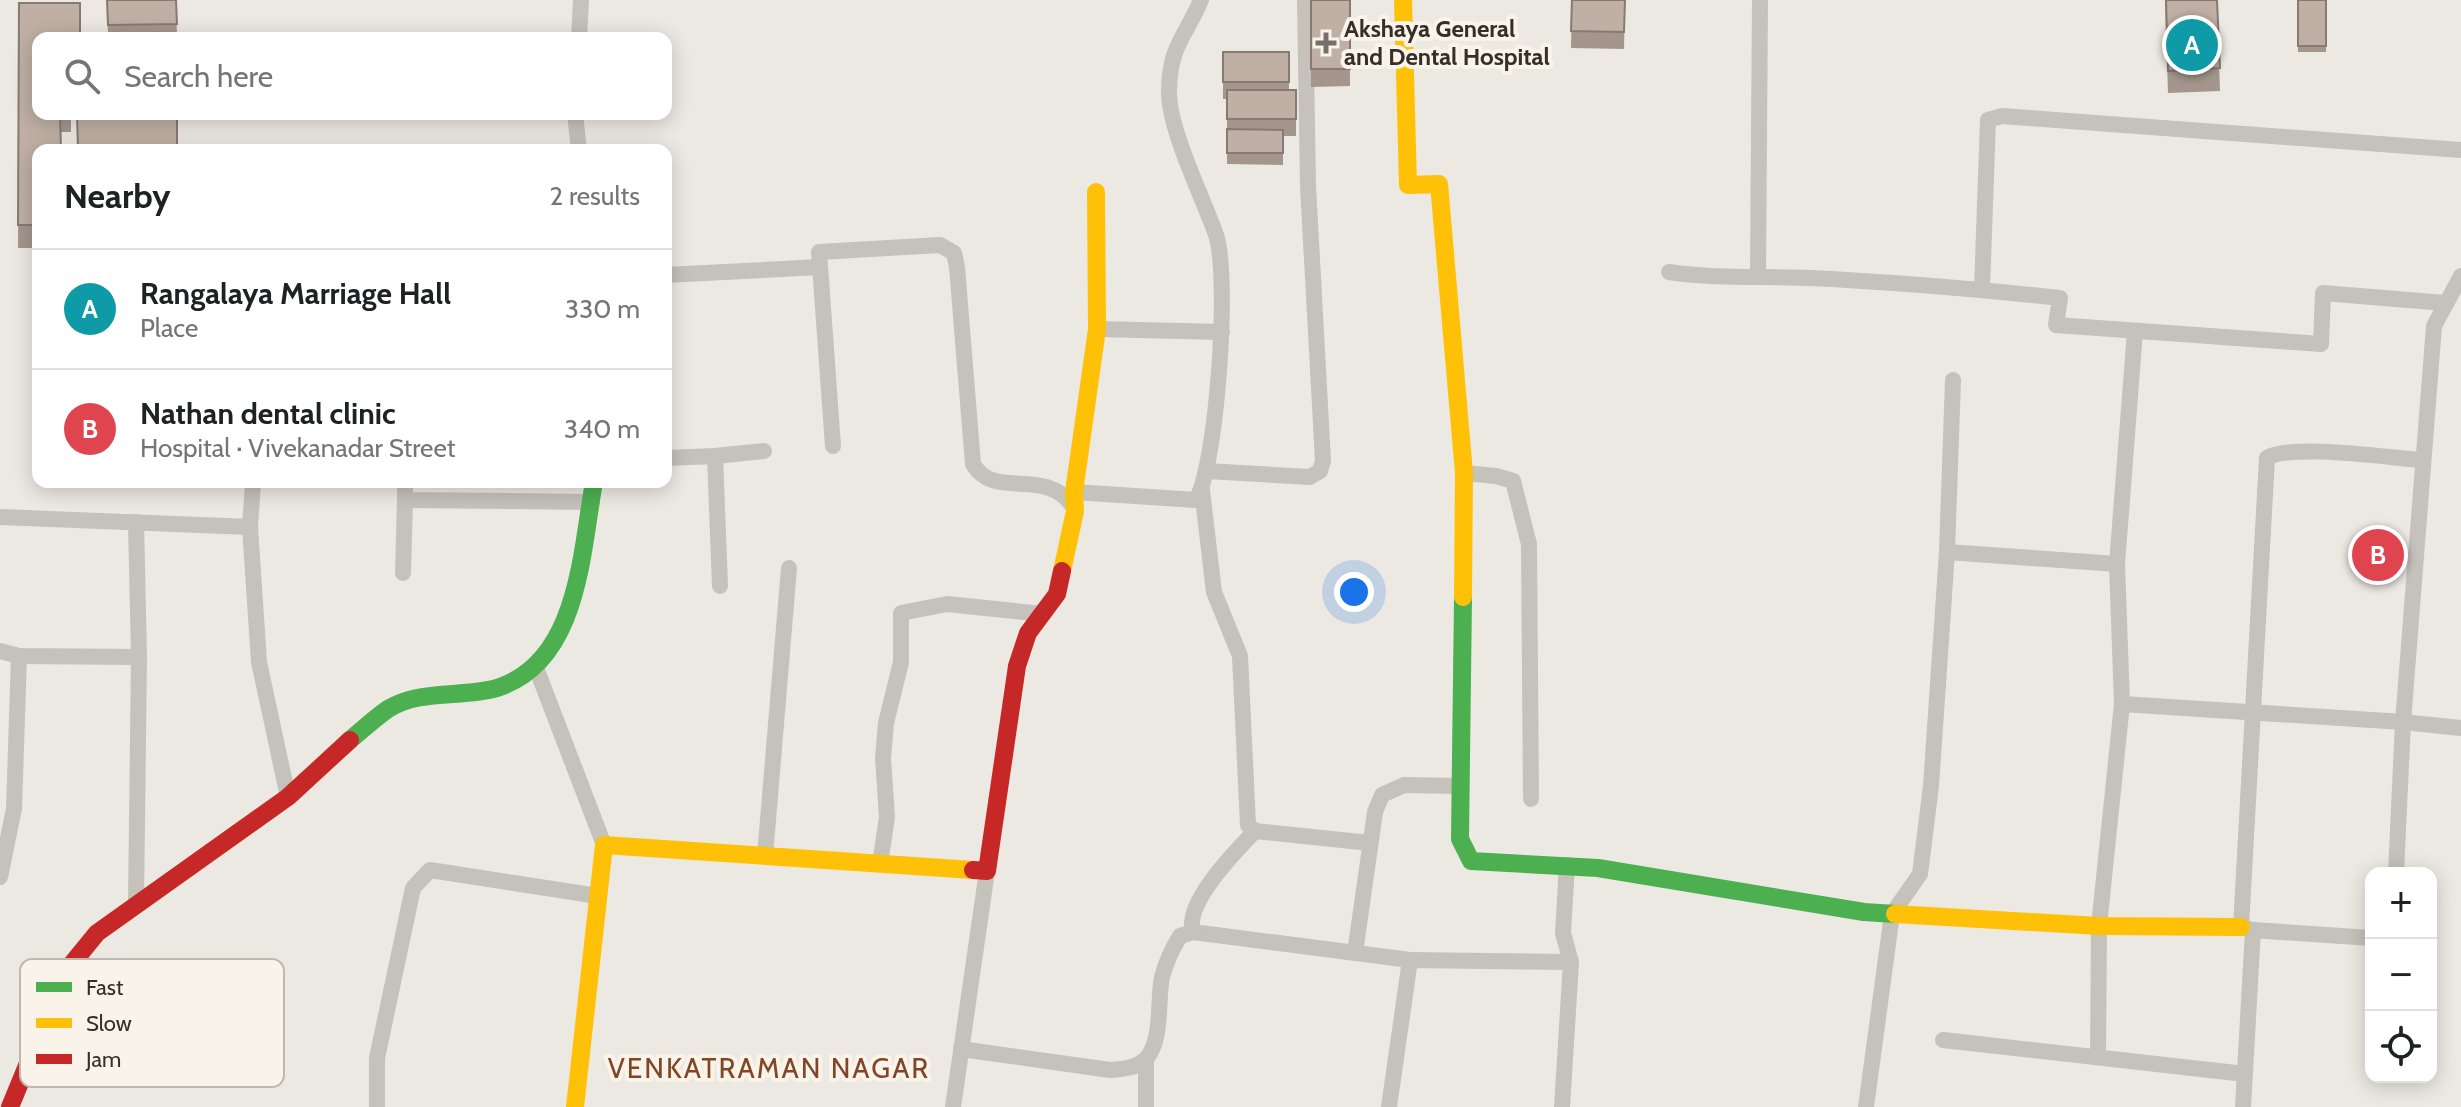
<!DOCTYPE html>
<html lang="en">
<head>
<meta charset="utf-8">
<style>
  body { margin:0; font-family:Cabin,sans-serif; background:#f2f2f2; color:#202124 }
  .controls { position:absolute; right:24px; bottom:24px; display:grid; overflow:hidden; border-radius:16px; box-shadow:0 4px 20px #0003 }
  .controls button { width:72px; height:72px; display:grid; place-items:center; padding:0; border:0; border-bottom:2px solid #e0e0e0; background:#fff; color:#202124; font:40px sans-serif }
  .you { position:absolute; left:1354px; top:592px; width:28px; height:28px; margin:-20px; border:6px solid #fff; border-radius:50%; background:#1a73e8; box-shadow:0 0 0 12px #1a73e833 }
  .badge { display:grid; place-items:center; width:52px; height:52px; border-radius:50%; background:#0b8043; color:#fff; font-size:26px; font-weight:700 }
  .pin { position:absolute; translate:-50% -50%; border:4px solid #fff; box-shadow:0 2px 8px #0006 }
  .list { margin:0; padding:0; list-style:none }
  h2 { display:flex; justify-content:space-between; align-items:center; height:104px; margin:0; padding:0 32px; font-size:34px }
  h2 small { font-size:26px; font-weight:400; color:#757577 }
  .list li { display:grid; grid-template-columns:52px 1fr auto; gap:24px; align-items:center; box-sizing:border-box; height:120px; padding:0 32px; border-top:2px solid #e0e0e0 }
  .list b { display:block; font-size:30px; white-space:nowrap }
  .list p { margin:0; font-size:26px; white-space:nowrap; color:#757577 }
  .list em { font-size:26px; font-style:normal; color:#757577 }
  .icon { flex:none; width:44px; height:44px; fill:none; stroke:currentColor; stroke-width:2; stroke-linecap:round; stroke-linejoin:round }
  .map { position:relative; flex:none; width:2461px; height:1107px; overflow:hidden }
  .search { position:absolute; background:#fff; box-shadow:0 4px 20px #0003; left:32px; top:32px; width:640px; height:88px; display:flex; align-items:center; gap:20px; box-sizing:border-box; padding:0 28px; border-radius:16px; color:#757577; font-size:30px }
  .panel { position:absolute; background:#fff; box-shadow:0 4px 20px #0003; left:32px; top:144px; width:640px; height:344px; border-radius:16px }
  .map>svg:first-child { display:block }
</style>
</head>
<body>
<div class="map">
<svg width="2461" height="1107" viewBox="0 0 2461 1107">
  <rect width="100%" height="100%" fill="#ece9e2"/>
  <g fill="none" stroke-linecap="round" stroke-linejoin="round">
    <g stroke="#c5c1bb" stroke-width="16">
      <polyline points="579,38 581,0"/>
      <polyline points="575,114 579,150"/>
      <path d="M 1669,272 C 1716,279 1762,276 1809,278 C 1894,282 1976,289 2060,298 L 2056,325 L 2321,344 L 2323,293 L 2445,303"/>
      <polyline points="666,275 820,267"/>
      <polyline points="1758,276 1760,0"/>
      <polyline points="1982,289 1988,120 2002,116 2461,150"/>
      <polyline points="1097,329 1222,332"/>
      <path d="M 833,446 L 819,252 L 940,245 L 954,253 L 957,267 L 973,464 C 995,502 1046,464 1074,508"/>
      <polyline points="666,458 715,456"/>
      <polyline points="1207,471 1310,477 1320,471 1323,461 1308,186 1305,0"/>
      <polyline points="1464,473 1496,476 1513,481 1529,544 1531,799"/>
      <polyline points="253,482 250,527 259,662 288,797"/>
      <polyline points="405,482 405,500 592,502"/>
      <path d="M 1202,490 L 1214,592 L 1240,656 L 1248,825 L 1255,831 C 1235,852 1184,903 1193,932 L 1410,960"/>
      <path d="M 1074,492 L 1196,500 C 1217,465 1230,276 1216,235 C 1203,197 1168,129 1169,90 C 1170,45 1185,38 1201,0"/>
      <polyline points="0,517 250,527"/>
      <polyline points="136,522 139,657"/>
      <polyline points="1947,552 2117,564"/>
      <polyline points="403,573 405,500"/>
      <polyline points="720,586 715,456 764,451"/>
      <polyline points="0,651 19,656 139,657 136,903"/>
      <polyline points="535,665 604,845"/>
      <polyline points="2122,704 2403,722 2434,326 2461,276"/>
      <polyline points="1255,831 1370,843"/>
      <polyline points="765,856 789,568"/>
      <polyline points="880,864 887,817 883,758 886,723 901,662 901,613 947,604 1043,614"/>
      <polyline points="1567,865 1563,933 1571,962"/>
      <polyline points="2396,873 2403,722 2461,728"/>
      <polyline points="0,877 14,809 19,656"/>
      <path d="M 2253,930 L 2241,927 L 2267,458 C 2290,443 2391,458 2422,460"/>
      <polyline points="1355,953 1375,812 1382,795 1404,785 1459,786"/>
      <polyline points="1943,1040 2245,1074"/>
      <path d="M 961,1049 L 1110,1070 C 1123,1069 1137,1068 1146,1059 C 1163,1040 1157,1001 1162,977 C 1166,962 1172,949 1180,936 L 1193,932"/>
      <polyline points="2098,1057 2099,926 2122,704 2117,564 2135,331"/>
      <polyline points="1146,1059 1146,1107"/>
      <polyline points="377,1107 377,1058 413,888 430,870 598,896"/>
      <polyline points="953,1107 987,871"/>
      <polyline points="1389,1107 1410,960 1571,962 1562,1107"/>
      <polyline points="1866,1107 1892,914 1920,874 1931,786 1947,552 1953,380"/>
      <polyline points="2243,1107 2253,930 2371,938"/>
    </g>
    <g stroke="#4caf50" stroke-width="18">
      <polyline points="1463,597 1460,839 1471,861 1598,868 1864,912 1895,914"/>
      <path d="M 350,740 C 362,730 375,718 388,709 C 420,689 462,698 497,688 C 579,662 581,553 594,482"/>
    </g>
    <g stroke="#ffc107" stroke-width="18">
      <polyline points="1403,0 1408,185 1439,184 1464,473 1463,597"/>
      <polyline points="1062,571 1075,511 1074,492 1097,329 1096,192"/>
      <polyline points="1895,914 2099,926 2241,927"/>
      <polyline points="575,1107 604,845 973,870"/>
    </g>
    <g stroke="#c62828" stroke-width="18">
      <polyline points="973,870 987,871 1017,666 1028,633 1057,594 1062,571"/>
      <polyline points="10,1107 66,971 97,933 288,797 350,740"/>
    </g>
  </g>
  <g fill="#a4968d">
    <polygon points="107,0 176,0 177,38 108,38"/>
    <polygon points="1311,0 1350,0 1350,86 1311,87"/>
    <polygon points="1572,0 1625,0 1624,49 1571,48"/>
    <polygon points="2165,0 2217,0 2220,91 2168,93"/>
    <rect x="2298" y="0" width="28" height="52"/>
    <polygon points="19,3 80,3 80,38 38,38 38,114 71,114 71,132 61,132 38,150 38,248 18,248"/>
    <polygon points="1223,52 1289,52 1289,90 1296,90 1296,136 1283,136 1283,165 1227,164 1227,99 1223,99"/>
  </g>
  <g fill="#bfafa4" stroke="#867a73" stroke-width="2">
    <polygon points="107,0 176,0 177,24 108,25"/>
    <rect x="1311" y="0" width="39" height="69"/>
    <polygon points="1572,0 1625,0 1624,32 1571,31"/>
    <polygon points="2166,0 2217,0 2220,68 2168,71"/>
    <rect x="2298" y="0" width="28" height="46"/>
    <polygon points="19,3 80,3 80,33 57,33 57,38 38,38 38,114 60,114 61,150 38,150 38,225 18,225"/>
    <rect x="1223" y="52" width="66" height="30"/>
    <rect x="1227" y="90" width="69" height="29"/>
    <polygon points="77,114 177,114 177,150 78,150"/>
    <polygon points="1227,129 1283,130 1283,153 1227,153"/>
  </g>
  <path fill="#766f6a" stroke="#f9f3e9" stroke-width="3" d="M1322 31h8v8h8v8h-8v8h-8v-8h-8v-8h8z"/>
  <g text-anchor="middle" stroke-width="8" stroke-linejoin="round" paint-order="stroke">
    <g font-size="24" font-weight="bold" fill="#362e29" stroke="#f9f3e9" text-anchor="start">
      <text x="1344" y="37">Akshaya General<tspan x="1344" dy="28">and Dental Hospital</tspan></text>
    </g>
    <g font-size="28" letter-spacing="2" fill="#804627" stroke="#f9f3e9">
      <text x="769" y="1078">VENKATRAMAN NAGAR</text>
    </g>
  </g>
  <rect x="20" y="959" width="264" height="128" rx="12" fill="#f9f3e9" stroke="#beb8af" stroke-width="2"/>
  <rect x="36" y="982" width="36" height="10" fill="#4caf50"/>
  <rect x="36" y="1018" width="36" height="10" fill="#ffc107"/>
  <rect x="36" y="1054" width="36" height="10" fill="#c62828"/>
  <g font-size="22" fill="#362e29">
    <text x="86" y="995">Fast</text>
    <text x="86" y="1031">Slow</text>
    <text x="86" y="1067">Jam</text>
  </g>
</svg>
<div class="controls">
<button>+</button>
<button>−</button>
<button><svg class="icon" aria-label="locate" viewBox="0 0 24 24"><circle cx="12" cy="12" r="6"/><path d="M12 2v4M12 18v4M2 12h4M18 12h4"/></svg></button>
</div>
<div class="you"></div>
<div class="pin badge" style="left:2192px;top:45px;background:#0f9aa8">A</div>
<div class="pin badge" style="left:2378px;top:555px;background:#e0444e">B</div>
<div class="search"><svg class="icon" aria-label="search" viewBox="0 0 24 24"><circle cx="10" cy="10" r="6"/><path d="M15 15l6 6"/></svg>Search here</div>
<section class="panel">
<h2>Nearby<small>2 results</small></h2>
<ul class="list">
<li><span class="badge" style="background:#0f9aa8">A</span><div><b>Rangalaya Marriage Hall</b><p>Place</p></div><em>330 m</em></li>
<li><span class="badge" style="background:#e0444e">B</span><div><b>Nathan dental clinic</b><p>Hospital · Vivekanadar Street</p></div><em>340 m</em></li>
</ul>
</section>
</div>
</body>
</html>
